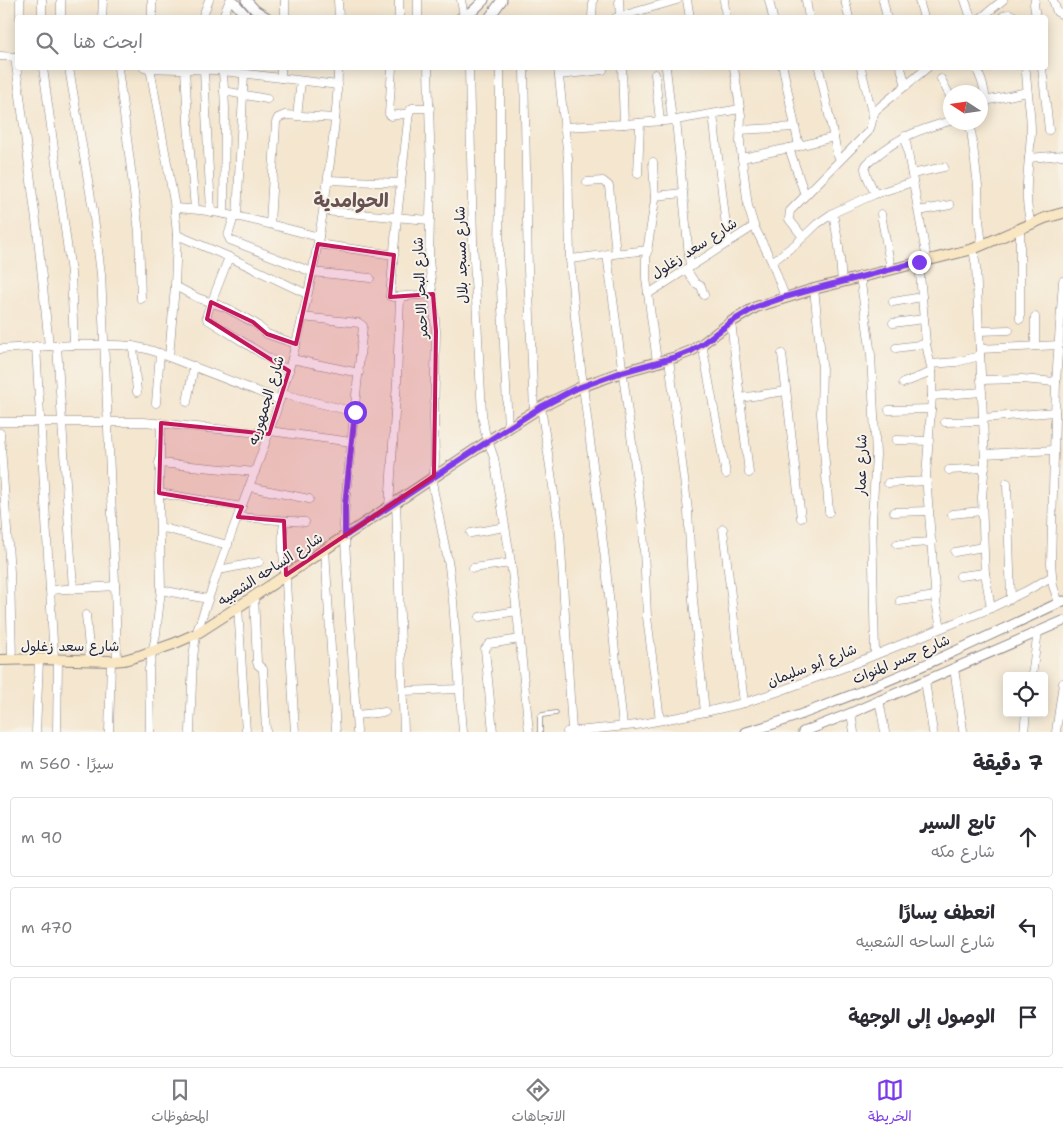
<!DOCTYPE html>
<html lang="ar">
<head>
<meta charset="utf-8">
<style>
  body { margin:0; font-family:"Shantell Sans","Playpen Sans Arabic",sans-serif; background:#f7f7f7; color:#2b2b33; direction:rtl }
  .controls { position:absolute; right:15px; bottom:15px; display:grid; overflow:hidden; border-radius:5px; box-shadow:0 2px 12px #0003 }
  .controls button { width:45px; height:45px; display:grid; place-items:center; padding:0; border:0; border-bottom:1px solid #e1e1e2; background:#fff; color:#2b2b33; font:25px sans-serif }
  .compass { position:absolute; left:943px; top:85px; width:45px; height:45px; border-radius:50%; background:#fff; box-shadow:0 2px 12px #0003; rotate:282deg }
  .stop { position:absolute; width:15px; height:15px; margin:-11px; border:4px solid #7c3aed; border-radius:50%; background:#fff }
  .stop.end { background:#7c3aed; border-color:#fff; box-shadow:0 1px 5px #0008 }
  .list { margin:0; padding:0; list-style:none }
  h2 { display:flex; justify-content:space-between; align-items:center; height:65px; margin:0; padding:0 20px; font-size:21px }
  h2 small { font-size:16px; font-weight:400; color:#7c7c81 }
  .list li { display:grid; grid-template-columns:32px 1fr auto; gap:15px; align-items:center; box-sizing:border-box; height:80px; margin:0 10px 10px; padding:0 10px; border:1px solid #e1e1e2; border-radius:5px }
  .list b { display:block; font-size:19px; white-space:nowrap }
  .list p { margin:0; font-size:16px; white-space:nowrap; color:#7c7c81 }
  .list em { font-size:16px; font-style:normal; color:#7c7c81 }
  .icon { flex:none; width:28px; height:28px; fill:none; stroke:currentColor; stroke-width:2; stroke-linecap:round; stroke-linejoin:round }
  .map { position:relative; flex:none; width:1063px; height:732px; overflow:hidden; direction:ltr }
  .search { position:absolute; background:#fff; box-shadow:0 2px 12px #0003; left:15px; right:15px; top:15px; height:55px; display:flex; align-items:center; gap:12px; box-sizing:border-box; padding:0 18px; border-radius:5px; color:#7c7c81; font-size:19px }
  .sheet { height:335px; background:#fff }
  nav { display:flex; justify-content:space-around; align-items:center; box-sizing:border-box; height:70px; border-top:1px solid #e1e1e2; background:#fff; font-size:14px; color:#7c7c81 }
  nav a { display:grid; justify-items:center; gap:2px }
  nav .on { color:#7c3aed }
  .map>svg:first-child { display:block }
</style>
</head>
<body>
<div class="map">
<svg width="1063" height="732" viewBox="0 0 1063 732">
  <rect width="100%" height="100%" fill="#f7f3e8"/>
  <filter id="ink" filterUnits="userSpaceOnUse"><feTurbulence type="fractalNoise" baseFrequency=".02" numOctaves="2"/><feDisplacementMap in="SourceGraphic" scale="10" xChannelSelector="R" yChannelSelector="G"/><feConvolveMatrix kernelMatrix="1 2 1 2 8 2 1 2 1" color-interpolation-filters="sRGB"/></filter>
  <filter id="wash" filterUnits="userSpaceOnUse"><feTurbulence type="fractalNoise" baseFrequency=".0096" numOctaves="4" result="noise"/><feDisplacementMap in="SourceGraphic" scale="20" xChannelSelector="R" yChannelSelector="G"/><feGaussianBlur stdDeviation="1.12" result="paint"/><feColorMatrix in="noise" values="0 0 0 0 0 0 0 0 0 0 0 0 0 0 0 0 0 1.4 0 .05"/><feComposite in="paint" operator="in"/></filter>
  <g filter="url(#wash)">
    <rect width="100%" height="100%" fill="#f4e6cf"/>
  </g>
  <g filter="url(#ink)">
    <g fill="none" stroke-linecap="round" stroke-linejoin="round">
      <g stroke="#8b8485" stroke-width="5.5">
        <polyline id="service" points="540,732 540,717 542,715 556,713"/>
      </g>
      <g stroke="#8b8485" stroke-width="9">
        <g id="minor">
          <polyline points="42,0 42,18"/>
          <polyline points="61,0 61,18"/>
          <polyline points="338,0 339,18"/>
          <polyline points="399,0 399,18"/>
          <polyline points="461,0 464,16"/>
          <polyline points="619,0 620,18"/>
          <polyline points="687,0 690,18"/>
          <polyline points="724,0 726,18"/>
          <polyline points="769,0 773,18"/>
          <polyline points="806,0 809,18"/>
          <polyline points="845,0 849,18"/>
          <polyline points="883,0 887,18"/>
          <polyline points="919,0 924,18"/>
          <polyline points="965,0 971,18"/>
          <polyline points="1035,0 1034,4 1036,18"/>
          <polyline points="1053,0 1057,12 1063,15"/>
          <polyline points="20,18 20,0"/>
          <polyline points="102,18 103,0"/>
          <polyline points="152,18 152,0"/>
          <polyline points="202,18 209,0"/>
          <polyline points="222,18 230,0"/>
          <polyline points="285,18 285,0"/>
          <polyline points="418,18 418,0"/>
          <polyline points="592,18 593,0"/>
          <polyline points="615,18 677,0"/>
          <polyline points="981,18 1003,0"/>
          <path d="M 1001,18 C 1006,13 1011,13 1016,18"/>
          <polyline points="0,56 18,57"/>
          <polyline points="15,57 37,228 49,346"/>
          <polyline points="43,68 71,273 74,345"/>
          <polyline points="69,68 93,210 101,274 115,582 117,660"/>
          <polyline points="118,68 139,232 141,299"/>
          <polyline points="144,68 215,70 338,85"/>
          <polyline points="150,68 174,202 177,235 175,286 169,357"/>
          <polyline points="392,68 389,114 391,116 409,113"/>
          <polyline points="428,68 431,176 429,259 436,331 434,418 435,459 433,488 449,566 453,601 463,732"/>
          <polyline points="469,68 473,241 482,414 485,432 494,458 511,563 518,621 529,732"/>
          <polyline points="500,68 500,180 499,254 504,344 508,428"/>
          <polyline points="524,68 528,270 534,411"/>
          <polyline points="558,68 568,158 570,259 575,317 583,386 605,559 623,726"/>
          <polyline points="622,68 624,124"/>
          <polyline points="666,68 672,120"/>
          <polyline points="734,68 741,115 740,143 748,206 754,226 772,262 785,297"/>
          <polyline points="783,68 799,146"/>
          <polyline points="819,68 836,148 837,154 840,159"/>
          <polyline points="861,68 873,117"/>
          <polyline points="901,68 906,86"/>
          <path d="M 976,68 C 982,80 988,97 984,110 L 980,112"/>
          <polyline points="1042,68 1049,130"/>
          <polyline points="185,69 189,139 195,209"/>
          <polyline points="204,70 211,212"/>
          <polyline points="223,71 225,108 224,214"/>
          <path d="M 1026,72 C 1027,92 1031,112 1031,131 C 1030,163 1022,193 1031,224"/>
          <polyline points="655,74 660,121"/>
          <polyline points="559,75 603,70"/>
          <polyline points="281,78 281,68"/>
          <polyline points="941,79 950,96"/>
          <polyline points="224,91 267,99"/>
          <polyline points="985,101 1027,92"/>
          <polyline points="430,108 412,108 409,112 397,217 390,296 393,297 433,294"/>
          <polyline points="713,114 728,243"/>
          <polyline points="297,116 301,81"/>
          <polyline points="676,120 690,267"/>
          <polyline points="970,122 978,186 979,220 982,245"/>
          <polyline points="564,127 624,124 676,120 740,109"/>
          <polyline points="740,130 795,127"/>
          <polyline points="905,136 927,260"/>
          <polyline points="789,148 805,195"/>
          <polyline points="742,158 799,146 834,137"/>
          <polyline points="1029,158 1063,155"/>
          <polyline points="653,162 655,200 646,258 646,278 657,362"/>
          <polyline points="638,174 640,123"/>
          <polyline points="912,174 944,167"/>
          <polyline points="328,180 401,183"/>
          <polyline points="587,182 603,181 609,186 616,253"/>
          <path d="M 875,194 C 873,189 865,174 865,169 C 865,164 870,161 874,158 C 900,136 919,130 950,121"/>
          <polyline points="655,196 683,193"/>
          <path d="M 175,208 C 224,210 272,225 319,237"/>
          <polyline points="324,211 429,220"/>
          <polyline points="919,211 950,205"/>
          <polyline points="833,213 839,247 842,282"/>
          <polyline points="881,214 891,269"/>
          <polyline points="234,216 228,236 230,240 312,272 370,278"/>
          <polyline points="237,217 244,74"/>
          <polyline points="270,224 276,122 278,118 285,115 335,118"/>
          <polyline points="177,235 229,257 307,294"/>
          <path d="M 803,237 L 789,219 L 790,211 L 868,132 C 873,125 871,117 876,110 L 927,68"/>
          <polyline points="318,244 394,255"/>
          <polyline points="973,249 976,266 985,462 982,497 984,554 985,573 991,608"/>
          <polyline points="607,254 643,526 647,617 660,720"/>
          <polyline points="229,257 207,314 207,319 289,371"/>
          <polyline points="570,259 648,250"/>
          <polyline points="772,262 797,243 817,224 833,213 875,194 913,182"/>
          <polyline points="919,262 926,344 932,372 932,396 926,476 936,602 941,628"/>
          <polyline points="686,269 695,283 701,286 704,295"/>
          <polyline points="860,276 871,355 876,455 872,520 875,654"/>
          <polyline points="175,286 198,298 227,308 256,324 267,334 296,344"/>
          <polyline points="814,289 822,365 821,414 829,512"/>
          <polyline points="648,294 754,226"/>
          <polyline points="893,302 922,297"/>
          <polyline points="302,317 359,323 363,326 345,505 344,525 357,732"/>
          <polyline points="1035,317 1035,346"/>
          <polyline points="1020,319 1020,229"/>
          <polyline points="731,322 749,473"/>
          <polyline points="893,323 924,319"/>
          <polyline points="979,331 1009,330"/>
          <polyline points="702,344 726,474"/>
          <polyline points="36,346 54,659"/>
          <polyline points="57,346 73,589"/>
          <polyline points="133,346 137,392"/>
          <polyline points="896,348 926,344"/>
          <path d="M 0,349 C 26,347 51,346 77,345 C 103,345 128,343 153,351 L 280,400"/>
          <polyline points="980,349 1059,345"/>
          <polyline points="782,354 801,518"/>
          <polyline points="292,359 359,373"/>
          <polyline points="669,359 688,511 693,601 705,712"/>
          <polyline points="931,364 956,362 980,356"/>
          <polyline points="981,380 1022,379 1056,382"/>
          <polyline points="903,383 932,372"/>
          <polyline points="282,394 355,412"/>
          <polyline points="932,396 982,392"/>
          <polyline points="740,398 786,391"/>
          <polyline points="187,402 194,366"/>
          <polyline points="156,403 160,353"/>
          <polyline points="541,407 560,533 572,731"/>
          <polyline points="889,410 931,409"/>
          <polyline points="983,418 1055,412"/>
          <polyline points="0,422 144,422 269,434"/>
          <polyline points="945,422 983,421"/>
          <polyline points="270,431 352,442"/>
          <polyline points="0,433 10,572 12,660"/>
          <polyline points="896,440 929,441"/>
          <polyline points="985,454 1054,450"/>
          <polyline points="159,463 255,472"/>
          <polyline points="949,470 985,468"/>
          <polyline points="888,483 927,481"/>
          <polyline points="1007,483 1011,599"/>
          <polyline points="250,487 309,499"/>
          <polyline points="159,493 242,507"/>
          <polyline points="396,502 404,732"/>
          <polyline points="389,507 397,381 400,297"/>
          <polyline points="894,512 929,511"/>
          <polyline points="952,514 982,511"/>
          <polyline points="238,517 305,522"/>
          <path d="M 285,521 C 279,540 285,562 286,582 C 289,632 292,682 295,732"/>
          <polyline points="160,527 228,545"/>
          <polyline points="723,529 744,703"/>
          <polyline points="471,533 505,527"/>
          <polyline points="897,544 932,542"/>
          <polyline points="325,549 336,732"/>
          <polyline points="955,552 983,547"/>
          <polyline points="473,568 511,563"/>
          <polyline points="219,570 259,562"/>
          <polyline points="960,576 985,573"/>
          <polyline points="50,590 115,586"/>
          <polyline points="161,590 208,599"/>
          <polyline points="254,596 257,662 258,665 263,669 266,732"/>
          <polyline points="900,601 936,596"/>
          <polyline points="1059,603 1053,586 1051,563 1056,382 1063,281"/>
          <polyline points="238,607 246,732"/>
          <polyline points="86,615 90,660"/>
          <polyline points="480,617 517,611"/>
          <polyline points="954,668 963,730"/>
          <polyline points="1032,676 1038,631"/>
          <polyline points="925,681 933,732"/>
          <polyline points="403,691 460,689"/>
          <polyline points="879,700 885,732"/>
          <polyline points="851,713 854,732"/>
          <polyline points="356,715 385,712"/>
          <polyline points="36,732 39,659"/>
          <polyline points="57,732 58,659"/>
          <polyline points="109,732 111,661"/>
          <polyline points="150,732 149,669 156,634 161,590 159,493 161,423"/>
          <path d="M 190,732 L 193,658 L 196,634 C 210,595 223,555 238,516 C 253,477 268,438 280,399 C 303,327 318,252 328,177 C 333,140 338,104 338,68"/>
          <polyline points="493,732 485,649 489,644 520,639"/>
          <polyline points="567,732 636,725 705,712 744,703 777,692 848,666 991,608 1028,590 1051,577"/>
          <polyline points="1024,732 1026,713"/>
          <polyline points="1056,732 1063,683"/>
        </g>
      </g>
      <g stroke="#8b8485" stroke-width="11">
        <g id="tertiary">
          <polyline points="232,0 248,18"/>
          <polyline points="246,0 255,10 268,18"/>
          <polyline points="460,18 474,10 484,0"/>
          <polyline points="489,18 502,0"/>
          <path d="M 746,732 C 777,724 806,713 836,701 C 914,672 988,636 1063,601"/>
          <polyline points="803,732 851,713 1063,621"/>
        </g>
      </g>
      <g stroke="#8b8485" stroke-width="12">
        <polyline id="secondary" points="0,660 39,659 111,661 124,660 142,655 173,644 196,634 238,607 508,428 541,407 583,386 622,372 676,357 691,351 702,344 731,322 756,307 814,289 973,249 1045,218 1063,213"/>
      </g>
      <use href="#service" stroke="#fff" stroke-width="4"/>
      <use href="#minor" stroke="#fff" stroke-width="8"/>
      <use href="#tertiary" stroke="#fff" stroke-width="9"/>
      <use href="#secondary" stroke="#f9e7c3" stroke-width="10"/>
    </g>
  </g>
  <g fill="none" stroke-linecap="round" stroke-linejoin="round" filter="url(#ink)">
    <polyline stroke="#7c3aed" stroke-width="6" points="355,412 345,505 345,536 508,428 541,407 575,389 622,372 676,357 691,351 702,344 731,322 756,307 785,297 814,289 919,262"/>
  </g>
  <path fill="#c2185b" fill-opacity="0.2" stroke="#c2185b" stroke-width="4" stroke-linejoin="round" d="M 318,244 L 394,255 L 390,297 L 433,294 L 436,331 L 434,476 L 286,575 L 284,521 L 238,517 L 242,507 L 159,493 L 161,423 L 269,434 L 289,371 L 207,319 L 211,302 L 253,322 L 267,334 L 296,344 Z"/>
  <g text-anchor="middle" stroke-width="4" stroke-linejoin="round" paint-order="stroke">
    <g font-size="14" fill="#22223b" stroke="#f7f3e8">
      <text transform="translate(694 248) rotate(-33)" y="5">شارع سعد زغلول</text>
      <text transform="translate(461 255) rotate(-92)" y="5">شارع مسجد بلال</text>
      <text transform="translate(420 288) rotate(-93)" y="5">شارع البحر الاحمر</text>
      <text transform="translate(266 400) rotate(-73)" y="5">شارع الجمهوريه</text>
      <text transform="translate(861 465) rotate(-89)" y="5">شارع عمار</text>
      <text transform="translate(270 569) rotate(-33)" y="5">شارع الساحه الشعبيه</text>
      <text x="70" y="651">شارع سعد زغلول</text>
      <text transform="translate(901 659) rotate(-23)" y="5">شارع جسر المنوات</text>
      <text transform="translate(812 665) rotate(-21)" y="5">شارع أبو سليمان</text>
    </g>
    <g font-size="19" font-weight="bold" fill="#675151" stroke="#f7f3e8">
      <text x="351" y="207">الحوامدية</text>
    </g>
  </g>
</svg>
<div class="controls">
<button><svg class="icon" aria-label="locate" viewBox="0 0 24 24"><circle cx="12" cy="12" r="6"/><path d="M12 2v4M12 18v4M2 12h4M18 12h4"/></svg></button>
</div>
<svg class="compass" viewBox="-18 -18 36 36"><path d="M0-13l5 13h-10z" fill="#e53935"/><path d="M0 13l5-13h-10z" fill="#7c7c81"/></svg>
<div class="stop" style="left:355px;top:412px"></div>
<div class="stop end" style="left:919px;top:262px"></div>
<div class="search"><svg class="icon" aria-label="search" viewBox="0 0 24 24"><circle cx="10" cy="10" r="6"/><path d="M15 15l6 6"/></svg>ابحث هنا</div>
</div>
<section class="sheet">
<h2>7 دقيقة<small>سيرًا · 560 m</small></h2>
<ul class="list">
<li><svg class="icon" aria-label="ahead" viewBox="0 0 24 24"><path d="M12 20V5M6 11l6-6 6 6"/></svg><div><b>تابع السير</b><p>شارع مكه</p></div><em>90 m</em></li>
<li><svg class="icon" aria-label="left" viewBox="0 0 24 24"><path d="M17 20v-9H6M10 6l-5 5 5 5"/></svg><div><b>انعطف يسارًا</b><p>شارع الساحه الشعبيه</p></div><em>470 m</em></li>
<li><svg class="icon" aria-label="arrive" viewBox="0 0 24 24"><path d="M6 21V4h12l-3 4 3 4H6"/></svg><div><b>الوصول إلى الوجهة</b></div></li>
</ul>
</section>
<nav>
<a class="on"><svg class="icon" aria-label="map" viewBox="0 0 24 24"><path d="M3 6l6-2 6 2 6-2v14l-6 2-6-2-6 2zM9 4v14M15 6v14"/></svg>الخريطة</a>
<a><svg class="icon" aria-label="directions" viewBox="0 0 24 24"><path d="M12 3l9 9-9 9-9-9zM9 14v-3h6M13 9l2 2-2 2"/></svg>الاتجاهات</a>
<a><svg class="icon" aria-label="saved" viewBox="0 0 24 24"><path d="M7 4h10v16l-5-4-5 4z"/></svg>المحفوظات</a>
</nav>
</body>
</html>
